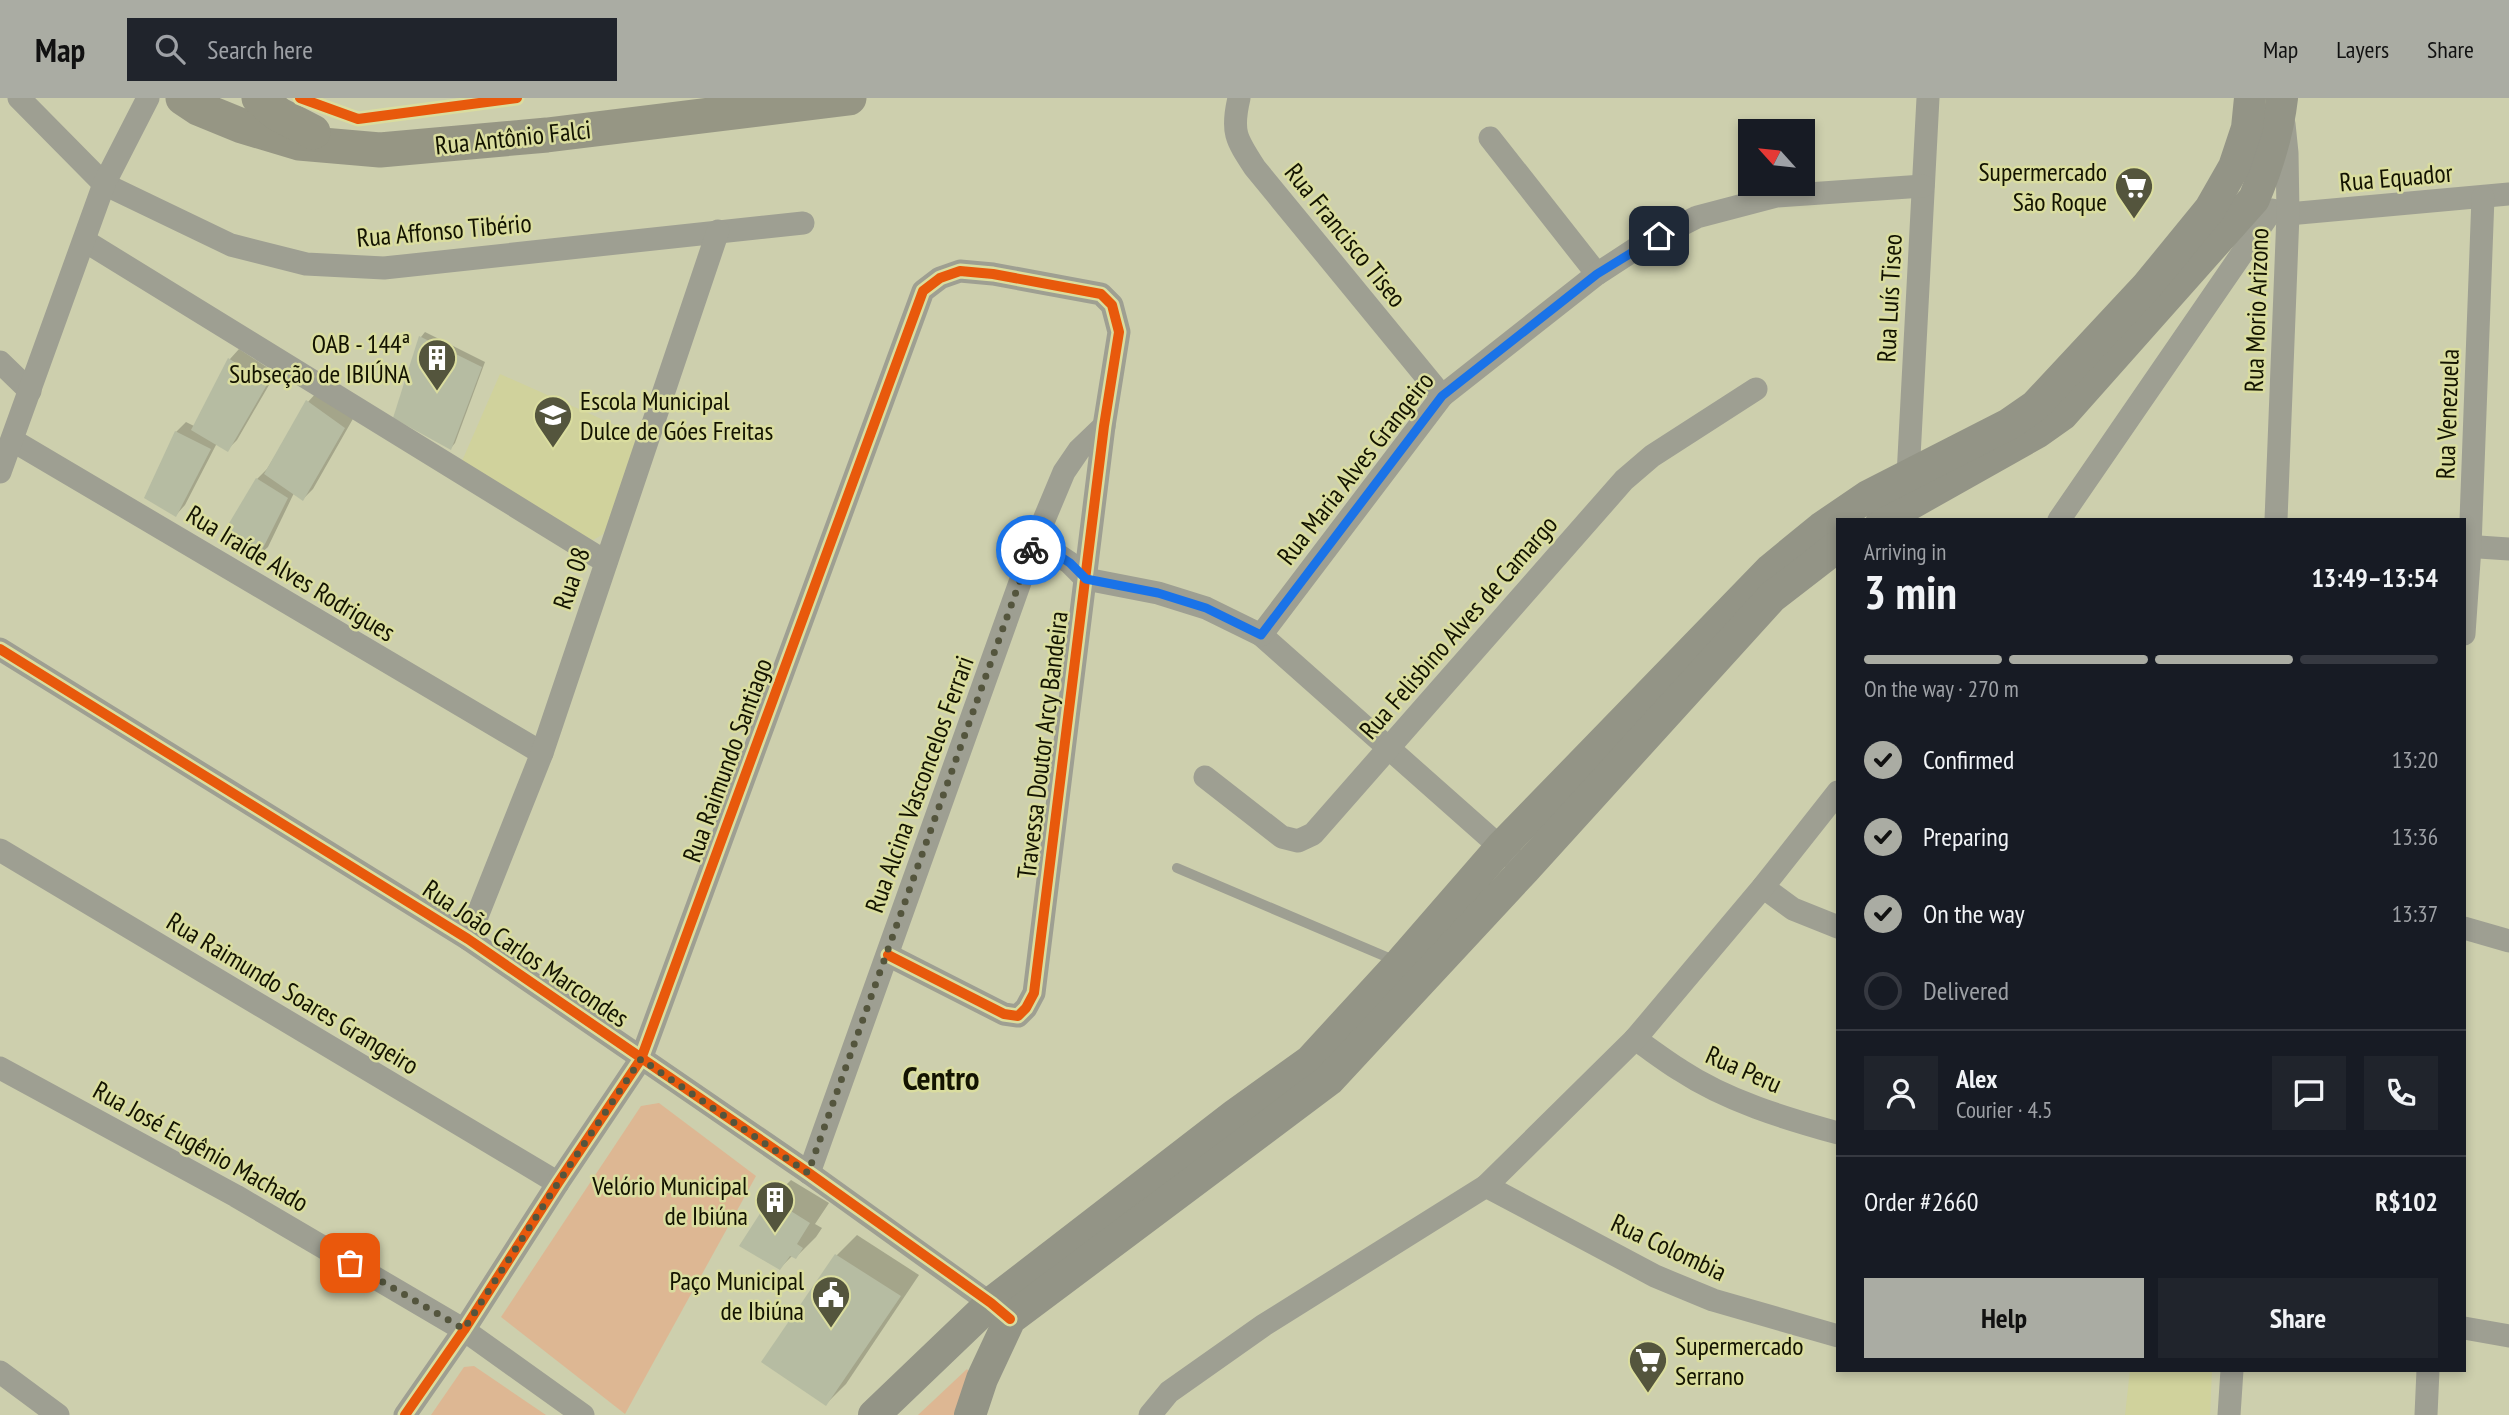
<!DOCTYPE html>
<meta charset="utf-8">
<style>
:root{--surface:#171b24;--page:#20242c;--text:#f1f3f6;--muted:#9ea1a6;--line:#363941;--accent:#aaaca3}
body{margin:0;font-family:"PT Sans Narrow",sans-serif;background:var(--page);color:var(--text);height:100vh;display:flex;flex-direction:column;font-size:26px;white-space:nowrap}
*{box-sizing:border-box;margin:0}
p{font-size:23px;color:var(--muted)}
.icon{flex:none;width:38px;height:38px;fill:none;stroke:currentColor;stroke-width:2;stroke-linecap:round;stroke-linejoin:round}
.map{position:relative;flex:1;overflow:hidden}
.side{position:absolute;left:1836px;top:420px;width:630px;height:854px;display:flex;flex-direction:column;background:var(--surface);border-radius:0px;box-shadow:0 4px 10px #0003}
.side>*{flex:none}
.needle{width:46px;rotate:297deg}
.controls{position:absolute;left:1738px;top:21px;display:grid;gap:14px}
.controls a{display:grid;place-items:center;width:77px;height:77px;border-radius:0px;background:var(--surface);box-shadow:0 4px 10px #0003;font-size:35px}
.pin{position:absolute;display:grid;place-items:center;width:60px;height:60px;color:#fff;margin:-30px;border-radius:14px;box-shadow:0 4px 10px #0006}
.courier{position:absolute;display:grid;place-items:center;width:70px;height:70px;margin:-35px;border:5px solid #1a73e8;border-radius:50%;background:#fff;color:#222;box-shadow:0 2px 9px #0007}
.summary em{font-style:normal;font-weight:800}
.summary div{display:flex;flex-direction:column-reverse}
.summary{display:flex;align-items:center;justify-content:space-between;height:119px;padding:0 28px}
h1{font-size:46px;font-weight:800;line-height:52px}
.bar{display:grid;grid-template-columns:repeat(4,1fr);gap:10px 7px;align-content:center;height:84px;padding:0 28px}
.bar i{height:9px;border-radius:5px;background:var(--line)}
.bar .on{background:var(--accent)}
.bar p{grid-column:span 4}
.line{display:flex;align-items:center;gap:18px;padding:0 28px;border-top:2px solid var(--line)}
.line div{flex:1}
.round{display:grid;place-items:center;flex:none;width:74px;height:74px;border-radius:0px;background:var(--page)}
ol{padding:0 28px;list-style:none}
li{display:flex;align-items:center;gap:21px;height:77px}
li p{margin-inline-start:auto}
li .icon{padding:7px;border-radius:50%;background:var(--accent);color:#111;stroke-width:4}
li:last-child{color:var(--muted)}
li i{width:38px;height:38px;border:4px solid var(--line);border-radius:50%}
.action{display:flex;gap:14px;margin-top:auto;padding:14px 28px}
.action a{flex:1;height:80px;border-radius:0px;background:var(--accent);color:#111;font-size:28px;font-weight:800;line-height:80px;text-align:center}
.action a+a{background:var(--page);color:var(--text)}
header{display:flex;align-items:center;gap:42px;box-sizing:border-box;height:98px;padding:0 35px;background:var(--accent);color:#111}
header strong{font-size:33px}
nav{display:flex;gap:38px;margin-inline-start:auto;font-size:24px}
.search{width:490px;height:63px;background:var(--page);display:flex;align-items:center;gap:18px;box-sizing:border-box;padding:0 24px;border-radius:0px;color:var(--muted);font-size:26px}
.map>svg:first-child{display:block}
</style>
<header>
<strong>Map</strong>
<div class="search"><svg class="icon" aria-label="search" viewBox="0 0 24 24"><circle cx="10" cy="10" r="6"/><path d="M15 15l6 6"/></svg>Search here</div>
<nav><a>Map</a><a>Layers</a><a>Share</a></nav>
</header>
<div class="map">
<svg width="2509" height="1317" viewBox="0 0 2509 1317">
<rect width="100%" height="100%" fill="#cdcfad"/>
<g fill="#d0d29c">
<path d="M 500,276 L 642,339 L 610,427 L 602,437 L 593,442 L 565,428 L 462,363 Z"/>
<path d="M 2130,1272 L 2212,1272 L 2210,1317 L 2125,1317 Z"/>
</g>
<g fill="#ddb793">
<path d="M 659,1005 L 756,1078 L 625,1316 L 501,1219 L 641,1008 Z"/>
<path d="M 474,1268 L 546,1317 L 431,1317 L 464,1269 Z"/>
<path d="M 967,1271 L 974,1280 L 961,1317 L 918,1317 Z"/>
</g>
<g fill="#0003">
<path d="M 425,234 L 485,264 L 455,345 L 451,350 L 395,319 L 421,239 Z"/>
<path d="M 239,251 L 276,275 L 237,342 L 227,352 L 217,345 L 185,407 L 176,417 L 176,334 L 186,324 L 194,328 L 230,261 Z"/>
<path d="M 317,294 L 354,319 L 313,391 L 303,401 L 294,395 L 268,449 L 258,458 L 257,381 L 267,371 L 308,304 Z"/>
<path d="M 791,1082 L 829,1105 L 815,1126 L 822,1130 L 816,1139 L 796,1159 L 793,1157 L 780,1170 L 771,1102 Z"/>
<path d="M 857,1137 L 919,1177 L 846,1286 L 826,1306 L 763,1264 L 837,1157 Z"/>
</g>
<g fill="#b6bca2">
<path d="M 419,238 L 482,269 L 451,352 L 393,320 Z"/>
<path d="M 228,260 L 268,285 L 228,354 L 191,332 Z"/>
<path d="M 306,302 L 345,330 L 303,403 L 264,376 Z"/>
<path d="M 175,333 L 211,351 L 176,419 L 144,400 Z"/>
<path d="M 256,380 L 288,400 L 258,460 L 222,437 Z"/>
<path d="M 770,1100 L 810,1125 L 797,1146 L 803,1150 L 796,1161 L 790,1158 L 780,1172 L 739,1148 Z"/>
<path d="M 835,1156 L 901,1198 L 826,1308 L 761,1264 Z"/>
</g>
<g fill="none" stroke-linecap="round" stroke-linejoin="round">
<path stroke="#9e9f92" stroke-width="10" d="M 1177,770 L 1396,863"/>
<g stroke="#9e9f92" stroke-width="23">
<path d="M 19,0 L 104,86 L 231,147 L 306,166 L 384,170 L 803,125"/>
<path d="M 1239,0 C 1231,34 1236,41 1255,70 L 1442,298"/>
<path d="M 1490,40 L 1597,176"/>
<path d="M 2276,113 L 2288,116 L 2509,96"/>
<path d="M 85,143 L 606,464"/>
<path d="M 0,264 L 30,293"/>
<path d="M 12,342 L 542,655"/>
<path d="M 0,374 L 104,86 L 148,0"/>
<path d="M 1912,388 L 1908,378 L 1928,0"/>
<path d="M 2059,422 L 2272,112"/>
<path d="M 2276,422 L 2288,116 L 2287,55 L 2284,26"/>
<path d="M 1033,448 L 1058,457 L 1070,465 L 1086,481 L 1158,495 L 1206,510 L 1261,537 L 1525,771"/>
<path d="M 2464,448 L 2509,451"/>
<path d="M 2464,536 L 2470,449 L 2483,99"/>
<path d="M 1261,537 L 1442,298 L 1597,176 L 1640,148 L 1697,119 L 1777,98 L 1923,88"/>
<path d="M 0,551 L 468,841 L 809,1075 L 1001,1213"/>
<path d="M 1205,679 L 1282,739 L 1298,743 L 1313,736 L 1624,382 L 1652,358 L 1756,291"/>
<path d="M 0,752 L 558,1085"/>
<path d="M 1763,789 L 1793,811 L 1838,829"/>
<path d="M 2464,830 L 2509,843"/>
<path d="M 468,841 L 542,655 L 718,133"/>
<path d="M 1635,941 C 1650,951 1664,962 1680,972 C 1727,1003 1784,1020 1838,1035"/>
<path d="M 0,970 L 236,1098 L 464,1232 L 583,1317"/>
<path d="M 809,1075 L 1033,448 L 1064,374 L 1079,352 L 1104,328"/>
<path d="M 1486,1088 L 1655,1178 L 1713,1202 L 1838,1238"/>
<path d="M 2464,1230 L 2509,1238"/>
<path d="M 0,1274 L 58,1317"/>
<path d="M 405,1317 L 464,1232 L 558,1085 L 641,961 L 923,193 L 940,180 L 960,173 L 993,176 L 1101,196 L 1112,207 L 1119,234 L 1104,328 L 1034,895 L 1026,910 L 1018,918 L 1004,916 L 888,857"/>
<path d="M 1150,1317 L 1169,1294 L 1264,1227 L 1486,1088 L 1635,941 L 1763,789 L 1838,694"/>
<path d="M 2229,1317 L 2232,1272"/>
<path d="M 2426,1317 L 2428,1272"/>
</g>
<g stroke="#939486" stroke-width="32">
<path d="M 1882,422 L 2038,334 L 2062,317 L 2254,101 C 2268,67 2278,36 2282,0"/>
<path d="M 874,1317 L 991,1205 L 1236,1016 L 1310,963 L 1401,864 L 1501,749 L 1771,471 L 1821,430 L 1868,398 L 2009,326 L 2035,308 L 2147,188 L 2210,111 L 2234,69 L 2247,30 L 2250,0"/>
<path d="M 970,1317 L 982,1281 L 1010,1221 L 1329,982 L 1525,771 L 1772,499 L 1838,448"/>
</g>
<g stroke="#969684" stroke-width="35">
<path d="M 183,0 L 198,10 L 242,28 L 299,45 L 380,52 L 547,37 L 849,0"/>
<path d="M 259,0 L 278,16 L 313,34"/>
</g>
<g stroke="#dadd9f" stroke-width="15">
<g id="cycleway">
<path d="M 300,0 L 358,21 L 517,0"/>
<path d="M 0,551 L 468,841 L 809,1075 L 991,1205 L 1010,1221"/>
<path d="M 405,1317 L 464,1232 L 558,1085 L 641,961 L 923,193 L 940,180 L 960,173 L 993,176 L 1101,196 L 1112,207 L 1119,234 L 1104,328 L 1034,895 L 1026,910 L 1018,918 L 1004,916 L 888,857"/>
</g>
</g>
<use href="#cycleway" stroke="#e8590c" stroke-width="10"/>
</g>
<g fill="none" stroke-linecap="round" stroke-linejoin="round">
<path stroke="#54553d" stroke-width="7" stroke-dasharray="0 12.6" d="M 350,1165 L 464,1231 L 558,1085 L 641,961 L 808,1075 L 1031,452"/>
<path stroke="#1a73e8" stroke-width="9" d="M 1031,452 L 1033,449 L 1058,457 L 1070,465 L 1086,481 L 1158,495 L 1206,510 L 1261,537 L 1442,298 L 1597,176 L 1659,138"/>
</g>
<defs>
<g id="supermarket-pin" transform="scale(2.0125)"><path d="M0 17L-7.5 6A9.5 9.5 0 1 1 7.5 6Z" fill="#54553d" stroke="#dadd9f"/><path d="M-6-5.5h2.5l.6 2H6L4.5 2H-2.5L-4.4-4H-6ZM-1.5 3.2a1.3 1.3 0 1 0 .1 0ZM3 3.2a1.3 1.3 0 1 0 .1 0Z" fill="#fff"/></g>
<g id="building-pin" transform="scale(2.0125)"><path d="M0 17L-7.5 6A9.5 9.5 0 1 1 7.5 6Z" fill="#54553d" stroke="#dadd9f"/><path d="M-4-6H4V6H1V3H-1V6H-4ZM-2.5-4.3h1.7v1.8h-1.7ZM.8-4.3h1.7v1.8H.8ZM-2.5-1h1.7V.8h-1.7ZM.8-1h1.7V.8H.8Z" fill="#fff"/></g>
<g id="school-pin" transform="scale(2.0125)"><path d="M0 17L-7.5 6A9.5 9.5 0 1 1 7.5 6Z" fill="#54553d" stroke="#dadd9f"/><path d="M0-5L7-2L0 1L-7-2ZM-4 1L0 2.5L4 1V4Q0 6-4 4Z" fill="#fff"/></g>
<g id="civic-pin" transform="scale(2.0125)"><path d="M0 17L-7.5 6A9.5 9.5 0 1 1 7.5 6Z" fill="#54553d" stroke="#dadd9f"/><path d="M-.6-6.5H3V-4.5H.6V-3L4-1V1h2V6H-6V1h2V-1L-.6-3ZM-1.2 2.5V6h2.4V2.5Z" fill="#fff"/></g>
</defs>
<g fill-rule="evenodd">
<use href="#supermarket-pin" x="2134" y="88"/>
<use href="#building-pin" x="437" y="260"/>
<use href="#school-pin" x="553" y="317"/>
<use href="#building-pin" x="775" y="1102"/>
<use href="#civic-pin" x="831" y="1197"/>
<use href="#supermarket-pin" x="1648" y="1262"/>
</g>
<g text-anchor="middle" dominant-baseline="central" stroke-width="5" stroke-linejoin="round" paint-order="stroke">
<g font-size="26" fill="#131300" stroke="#dadd9f">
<text transform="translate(513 39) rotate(-6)">Rua Antônio Falci</text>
<text transform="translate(2396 79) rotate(-5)">Rua Equador</text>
<text transform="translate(444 132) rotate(-5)">Rua Affonso Tibério</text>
<text transform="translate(1346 137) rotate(51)">Rua Francisco Tiseo</text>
<text transform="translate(1889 200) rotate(-87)">Rua Luís Tiseo</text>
<text transform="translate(2256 212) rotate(-88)">Rua Morio Arizono</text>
<text transform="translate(2447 316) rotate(-88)">Rua Venezuela</text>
<text transform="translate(1355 370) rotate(-52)">Rua Maria Alves Grangeiro</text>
<text transform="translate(291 475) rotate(31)">Rua Iraíde Alves Rodrigues</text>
<text transform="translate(571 480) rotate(-71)">Rua 08</text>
<text transform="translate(1458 529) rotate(-49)">Rua Felisbino Alves de Camargo</text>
<text transform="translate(1042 647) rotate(-83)">Travessa Doutor Arcy Bandeira</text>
<text transform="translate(727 662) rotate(-70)">Rua Raimundo Santiago</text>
<text transform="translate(919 686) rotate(-70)">Rua Alcina Vasconcelos Ferrari</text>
<text transform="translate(526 855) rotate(34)">Rua João Carlos Marcondes</text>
<text transform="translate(293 895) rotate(31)">Rua Raimundo Soares Grangeiro</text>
<text transform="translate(1744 971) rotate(24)">Rua Peru</text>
<text transform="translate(201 1048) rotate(29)">Rua José Eugênio Machado</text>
<text transform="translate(1669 1149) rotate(25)">Rua Colombia</text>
</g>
<g font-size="26" fill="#131300" stroke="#dadd9f" text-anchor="end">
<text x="2107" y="73">Supermercado<tspan x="2107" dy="30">São Roque</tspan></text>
<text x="410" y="245">OAB - 144ª<tspan x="410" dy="30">Subseção de IBIÚNA</tspan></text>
<text x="580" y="302" text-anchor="start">Escola Municipal<tspan x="580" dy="30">Dulce de Góes Freitas</tspan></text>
<text x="748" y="1087">Velório Municipal<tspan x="748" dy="30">de Ibiúna</tspan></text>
<text x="804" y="1182">Paço Municipal<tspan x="804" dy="30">de Ibiúna</tspan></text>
<text x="1675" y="1247" text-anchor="start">Supermercado<tspan x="1675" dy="30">Serrano</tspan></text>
</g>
<g font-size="33" font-weight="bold" fill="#131300" stroke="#dadd9f">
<text x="941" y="979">Centro</text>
</g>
</g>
</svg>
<div class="controls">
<a><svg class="needle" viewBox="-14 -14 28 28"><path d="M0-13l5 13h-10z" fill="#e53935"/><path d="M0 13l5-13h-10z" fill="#9ea1a6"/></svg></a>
</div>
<div class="pin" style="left:350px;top:1165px;background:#ea580c"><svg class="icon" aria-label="bag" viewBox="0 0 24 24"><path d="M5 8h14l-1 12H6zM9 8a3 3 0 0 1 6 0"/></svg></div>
<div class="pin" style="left:1659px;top:138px;background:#1f2937"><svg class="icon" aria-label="home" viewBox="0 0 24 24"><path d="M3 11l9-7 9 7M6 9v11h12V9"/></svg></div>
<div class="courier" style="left:1031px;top:452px"><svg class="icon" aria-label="bike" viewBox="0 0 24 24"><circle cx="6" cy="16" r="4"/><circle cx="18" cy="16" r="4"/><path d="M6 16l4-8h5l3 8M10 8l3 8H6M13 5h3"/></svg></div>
<section class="side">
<div class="summary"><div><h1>3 min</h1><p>Arriving in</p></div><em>13:49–13:54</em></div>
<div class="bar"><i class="on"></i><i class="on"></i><i class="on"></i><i></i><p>On the way · 270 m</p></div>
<ol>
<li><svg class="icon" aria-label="check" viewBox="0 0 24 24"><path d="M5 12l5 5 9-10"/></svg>Confirmed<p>13:20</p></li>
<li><svg class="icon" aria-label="check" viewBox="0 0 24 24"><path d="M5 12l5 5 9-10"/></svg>Preparing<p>13:36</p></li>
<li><svg class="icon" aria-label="check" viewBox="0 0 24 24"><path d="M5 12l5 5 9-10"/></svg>On the way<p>13:37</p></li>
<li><i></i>Delivered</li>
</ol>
<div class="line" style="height:126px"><a class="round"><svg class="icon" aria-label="person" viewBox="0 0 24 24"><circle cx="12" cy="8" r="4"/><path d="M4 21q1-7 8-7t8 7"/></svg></a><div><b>Alex</b><p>Courier · 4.5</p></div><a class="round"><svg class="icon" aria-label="chat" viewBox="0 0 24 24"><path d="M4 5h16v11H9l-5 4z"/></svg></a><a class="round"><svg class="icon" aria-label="phone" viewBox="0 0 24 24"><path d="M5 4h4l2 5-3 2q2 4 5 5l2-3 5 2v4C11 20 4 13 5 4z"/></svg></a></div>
<div class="line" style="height:91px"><div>Order #2660</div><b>R$102</b></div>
<div class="action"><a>Help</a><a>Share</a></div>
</section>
</div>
